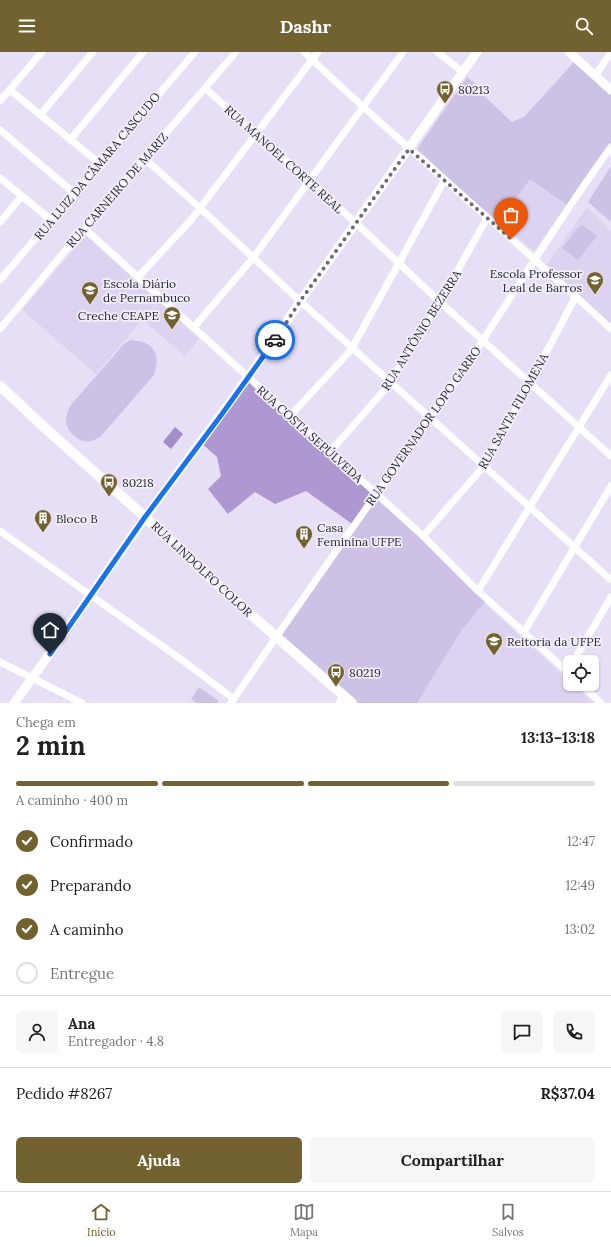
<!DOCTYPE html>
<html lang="pt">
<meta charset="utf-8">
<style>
:root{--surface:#fff;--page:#f6f6f6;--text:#222;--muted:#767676;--line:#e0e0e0;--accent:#72622f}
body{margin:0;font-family:Lora,serif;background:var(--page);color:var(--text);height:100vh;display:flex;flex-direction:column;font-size:15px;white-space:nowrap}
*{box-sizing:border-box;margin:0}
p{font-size:13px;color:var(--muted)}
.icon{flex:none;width:22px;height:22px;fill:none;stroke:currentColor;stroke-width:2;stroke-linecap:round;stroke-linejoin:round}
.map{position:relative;height:651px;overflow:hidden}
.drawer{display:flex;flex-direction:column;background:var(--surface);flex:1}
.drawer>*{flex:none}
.fabs{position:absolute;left:563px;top:603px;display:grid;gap:8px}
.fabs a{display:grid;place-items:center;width:36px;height:36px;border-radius:6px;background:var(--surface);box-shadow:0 1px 3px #0004;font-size:20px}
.pin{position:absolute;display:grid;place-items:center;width:34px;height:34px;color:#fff;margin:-41px -17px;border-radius:50% 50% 50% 0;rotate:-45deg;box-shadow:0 0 4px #0007}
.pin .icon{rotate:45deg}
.courier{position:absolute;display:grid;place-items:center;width:40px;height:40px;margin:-20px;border:3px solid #1a73e8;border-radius:50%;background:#fff;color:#222;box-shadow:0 1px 5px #0007}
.overview em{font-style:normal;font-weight:700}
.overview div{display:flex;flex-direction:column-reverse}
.overview{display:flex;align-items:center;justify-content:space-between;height:68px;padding:0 16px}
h1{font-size:26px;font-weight:700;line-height:30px}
.bar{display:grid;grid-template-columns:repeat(4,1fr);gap:6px 4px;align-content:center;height:48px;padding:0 16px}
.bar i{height:5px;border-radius:3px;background:var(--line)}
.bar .current{background:var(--accent)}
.bar p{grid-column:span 4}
.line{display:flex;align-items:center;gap:10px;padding:0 16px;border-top:1px solid var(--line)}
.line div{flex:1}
.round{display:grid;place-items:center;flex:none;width:42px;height:42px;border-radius:6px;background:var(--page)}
ol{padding:0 16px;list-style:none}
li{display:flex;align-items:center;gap:12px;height:44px}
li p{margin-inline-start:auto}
li .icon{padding:4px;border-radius:50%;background:var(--accent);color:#fff;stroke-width:4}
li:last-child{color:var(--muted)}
li i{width:22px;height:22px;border:2px solid var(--line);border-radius:50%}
.cta{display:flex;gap:8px;margin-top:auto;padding:8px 16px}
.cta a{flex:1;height:46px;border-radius:6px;background:var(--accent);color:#fff;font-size:16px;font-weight:700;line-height:46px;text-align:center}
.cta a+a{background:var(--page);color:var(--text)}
header{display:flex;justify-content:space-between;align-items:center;height:52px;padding:0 16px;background:var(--accent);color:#fff;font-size:18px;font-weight:700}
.menu{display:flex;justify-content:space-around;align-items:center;height:56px;border-top:1px solid var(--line);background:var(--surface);font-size:11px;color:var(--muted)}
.menu a{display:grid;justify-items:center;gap:2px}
.menu .current{color:var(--accent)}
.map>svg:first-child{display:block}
</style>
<header><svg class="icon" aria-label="menu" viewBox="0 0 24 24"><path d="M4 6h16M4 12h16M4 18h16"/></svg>Dashr<svg class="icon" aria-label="search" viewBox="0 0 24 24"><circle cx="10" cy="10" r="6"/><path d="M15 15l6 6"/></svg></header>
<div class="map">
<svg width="611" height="651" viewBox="0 0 611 651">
<rect width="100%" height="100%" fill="#e7dff5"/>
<g fill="#ddd3f1">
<path d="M 529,124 L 568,151 L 534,199 L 501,172 Z"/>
<path d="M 587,156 L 611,179 L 611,273 L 546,213 Z"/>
<path d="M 86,184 L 158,249 L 96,322 L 22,258 Z"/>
<path d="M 159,250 L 199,287 L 185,304 L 143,268 Z"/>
<path d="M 483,550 L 570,630 L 570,632 L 572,632 L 593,651 L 417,651 L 461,579 Z"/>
</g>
<g fill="#cec1e6">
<path d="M 574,10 L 611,44 L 611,93 L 569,154 L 530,127 L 498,171 L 417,97 L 467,25 L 482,37 L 482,42 L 512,70 L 524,65 Z"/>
<path d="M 611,114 L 611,170 L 588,150 Z"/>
<path d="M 581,172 L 597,184 L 578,208 L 562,196 Z"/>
<path d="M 130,288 C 153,289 162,301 154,323 L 102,383 C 100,385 97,387 94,388 C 82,394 67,381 66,369 C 66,364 68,358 70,354 L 124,292 Z"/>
<path d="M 376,442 L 487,547 L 461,579 L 417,651 L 347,651 L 278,587 Z"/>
<path d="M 199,635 L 219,649 L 217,651 L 197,651 L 191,647 Z"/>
</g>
<path fill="#ad98d1" d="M 249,326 L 376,442 L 355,474 L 306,439 L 275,452 L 255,440 L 228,462 L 208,437 L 221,424 L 217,405 L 201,391 Z"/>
<path fill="#a38ec7" d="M 175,375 L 183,382 L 171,397 L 163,390 Z"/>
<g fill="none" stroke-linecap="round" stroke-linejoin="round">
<g stroke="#fff" stroke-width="7">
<path d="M 304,0 C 404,95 510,183 611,277"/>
<path d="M 437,0 L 463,20"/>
<path d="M 595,24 L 611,0"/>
<path d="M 205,36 L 356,171 L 440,250 L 611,404"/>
<path d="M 10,38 L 99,111"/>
<path d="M 0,49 L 42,0"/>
<path d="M 40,63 L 93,0"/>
<path d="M 0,78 L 74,141"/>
<path d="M 70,88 L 143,0"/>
<path d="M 144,106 L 200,156 L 300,249 L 611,528"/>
<path d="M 0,126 L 51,168"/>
<path d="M 0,170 L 22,144"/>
<path d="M 84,176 L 423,484 L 478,539 L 570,622"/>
<path d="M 138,225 L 191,168 L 318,0"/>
<path d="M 0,228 L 195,0"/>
<path d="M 194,275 L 253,206 L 403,0"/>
<path d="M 0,277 L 84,176 L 236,0"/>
<path d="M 291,363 L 351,298 L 444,129"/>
<path d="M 330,400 L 388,334 L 440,250 L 487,166"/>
<path d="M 0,479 L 182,608 L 234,647"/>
<path d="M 423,484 L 484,414 L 510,369 L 576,244"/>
<path d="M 478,539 L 611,323"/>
<path d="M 524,580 L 611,434"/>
<path d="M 0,610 L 82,651"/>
<path d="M 573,610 L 611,545"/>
<path d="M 581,632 L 601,651"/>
<path d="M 231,651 C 307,539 386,429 463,318 C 513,244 558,167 611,95"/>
<path d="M 339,651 L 343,642"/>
</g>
<g stroke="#fff" stroke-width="9">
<path d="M 569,0 L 611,38"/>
<path d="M 14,651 C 59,591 100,527 145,466 C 197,393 252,323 301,248 L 477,0"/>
</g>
<path stroke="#fff" stroke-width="10" d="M 0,334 L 46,377 L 145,465 L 230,544 L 352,651"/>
</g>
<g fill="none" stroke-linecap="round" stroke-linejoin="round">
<path stroke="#6e6976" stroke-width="4" stroke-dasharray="0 7.2" d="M 275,288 L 301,248 L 409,97 L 511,187"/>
<path stroke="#1a73e8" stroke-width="5" d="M 50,602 L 145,465 L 222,362 L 275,288"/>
</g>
<defs>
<g id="bus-pin" transform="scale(0.9)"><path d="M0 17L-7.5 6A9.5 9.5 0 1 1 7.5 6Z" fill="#72622f" stroke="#f2eefb"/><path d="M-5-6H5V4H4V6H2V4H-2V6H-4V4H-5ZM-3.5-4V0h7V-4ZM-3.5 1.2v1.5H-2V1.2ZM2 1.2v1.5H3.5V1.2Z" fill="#fff"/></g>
<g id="school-pin" transform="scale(0.9)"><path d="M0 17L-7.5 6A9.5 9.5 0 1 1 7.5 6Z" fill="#72622f" stroke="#f2eefb"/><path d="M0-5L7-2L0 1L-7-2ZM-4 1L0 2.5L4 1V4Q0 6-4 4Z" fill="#fff"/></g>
<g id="building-pin" transform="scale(0.9)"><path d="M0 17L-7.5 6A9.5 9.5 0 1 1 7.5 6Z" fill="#72622f" stroke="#f2eefb"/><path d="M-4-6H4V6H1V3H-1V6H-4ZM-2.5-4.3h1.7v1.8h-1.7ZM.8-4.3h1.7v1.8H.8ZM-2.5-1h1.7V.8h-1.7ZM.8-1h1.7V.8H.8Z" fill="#fff"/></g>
<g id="university-pin" transform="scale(0.9)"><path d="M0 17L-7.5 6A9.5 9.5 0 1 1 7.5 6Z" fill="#72622f" stroke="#f2eefb"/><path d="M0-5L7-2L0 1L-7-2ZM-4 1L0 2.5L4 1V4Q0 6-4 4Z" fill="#fff"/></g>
</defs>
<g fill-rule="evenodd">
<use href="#bus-pin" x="445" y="37"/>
<use href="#school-pin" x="595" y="228"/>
<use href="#school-pin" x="90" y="238"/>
<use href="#school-pin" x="172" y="263"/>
<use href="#bus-pin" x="109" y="430"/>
<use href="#building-pin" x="43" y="466"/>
<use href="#building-pin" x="304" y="482"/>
<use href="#university-pin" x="494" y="589"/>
<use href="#bus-pin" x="336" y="620"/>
</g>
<g text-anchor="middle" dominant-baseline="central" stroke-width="3.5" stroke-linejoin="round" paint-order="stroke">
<g font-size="12" fill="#2d2a32" stroke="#f2eefb" text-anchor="start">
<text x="458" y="37">80213</text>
<text x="582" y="221" text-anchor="end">Escola Professor<tspan x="582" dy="14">Leal de Barros</tspan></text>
<text x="103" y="231">Escola Diário<tspan x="103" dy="14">de Pernambuco</tspan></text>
<text x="159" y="263" text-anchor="end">Creche CEAPE</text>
<text x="122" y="430">80218</text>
<text x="56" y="466">Bloco B</text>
<text x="317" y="475">Casa<tspan x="317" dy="14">Feminina UFPE</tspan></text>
<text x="507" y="589">Reitoria da UFPE</text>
<text x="349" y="620">80219</text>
</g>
<g font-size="12" fill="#2d2a32" stroke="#f2eefb">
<text transform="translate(284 107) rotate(42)">RUA MANOEL CORTE REAL</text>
<text transform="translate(97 114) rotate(-50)">RUA LUIZ DA CÂMARA CASCUDO</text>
<text transform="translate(117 138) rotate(-49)">RUA CARNEIRO DE MARIZ</text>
<text transform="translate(421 278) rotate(-58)">RUA ANTÔNIO BEZERRA</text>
<text transform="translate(513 359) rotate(-61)">RUA SANTA FILOMENA</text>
<text transform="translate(423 374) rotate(-55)">RUA GOVERNADOR LOPO GARRO</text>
<text transform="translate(310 382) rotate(42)">RUA COSTA SEPÚLVEDA</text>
<text transform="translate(202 517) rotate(43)">RUA LINDOLFO COLOR</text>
</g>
</g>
</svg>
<div class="fabs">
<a><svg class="icon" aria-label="locate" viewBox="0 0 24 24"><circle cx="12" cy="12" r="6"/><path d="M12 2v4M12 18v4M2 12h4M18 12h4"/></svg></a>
</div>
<div class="pin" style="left:511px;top:187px;background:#ea580c"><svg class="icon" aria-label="bag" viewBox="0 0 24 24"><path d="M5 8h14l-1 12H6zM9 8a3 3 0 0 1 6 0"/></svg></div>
<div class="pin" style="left:50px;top:602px;background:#1f2937"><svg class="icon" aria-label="home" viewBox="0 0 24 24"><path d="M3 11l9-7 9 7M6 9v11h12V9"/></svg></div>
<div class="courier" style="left:275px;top:288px"><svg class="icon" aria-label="car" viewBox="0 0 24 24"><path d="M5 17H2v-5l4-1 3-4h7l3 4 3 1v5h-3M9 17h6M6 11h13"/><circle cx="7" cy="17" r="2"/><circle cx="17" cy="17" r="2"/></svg></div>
</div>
<section class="drawer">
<div class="overview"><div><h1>2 min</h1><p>Chega em</p></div><em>13:13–13:18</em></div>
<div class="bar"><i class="current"></i><i class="current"></i><i class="current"></i><i></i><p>A caminho · 400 m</p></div>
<ol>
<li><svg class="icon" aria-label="check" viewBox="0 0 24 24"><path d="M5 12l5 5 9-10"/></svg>Confirmado<p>12:47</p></li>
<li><svg class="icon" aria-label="check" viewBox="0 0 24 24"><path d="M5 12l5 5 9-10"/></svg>Preparando<p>12:49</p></li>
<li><svg class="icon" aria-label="check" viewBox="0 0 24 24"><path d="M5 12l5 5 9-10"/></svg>A caminho<p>13:02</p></li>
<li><i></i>Entregue</li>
</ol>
<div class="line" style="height:72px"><a class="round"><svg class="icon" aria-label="person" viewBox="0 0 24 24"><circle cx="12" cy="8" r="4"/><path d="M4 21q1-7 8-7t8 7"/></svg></a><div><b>Ana</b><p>Entregador · 4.8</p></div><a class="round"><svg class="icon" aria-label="chat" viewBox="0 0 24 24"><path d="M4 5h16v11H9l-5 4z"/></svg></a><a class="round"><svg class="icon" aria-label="phone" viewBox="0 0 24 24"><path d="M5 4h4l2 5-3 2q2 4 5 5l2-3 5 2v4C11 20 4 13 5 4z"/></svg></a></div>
<div class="line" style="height:52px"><div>Pedido #8267</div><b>R$37.04</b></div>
<div class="cta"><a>Ajuda</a><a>Compartilhar</a></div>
</section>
<nav class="menu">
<a class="current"><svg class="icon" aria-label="home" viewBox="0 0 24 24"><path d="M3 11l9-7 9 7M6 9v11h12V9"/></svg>Início</a>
<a><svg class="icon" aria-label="map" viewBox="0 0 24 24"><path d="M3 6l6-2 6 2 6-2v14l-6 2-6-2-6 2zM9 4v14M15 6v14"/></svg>Mapa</a>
<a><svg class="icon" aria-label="saved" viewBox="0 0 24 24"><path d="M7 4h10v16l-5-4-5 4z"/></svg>Salvos</a>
</nav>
